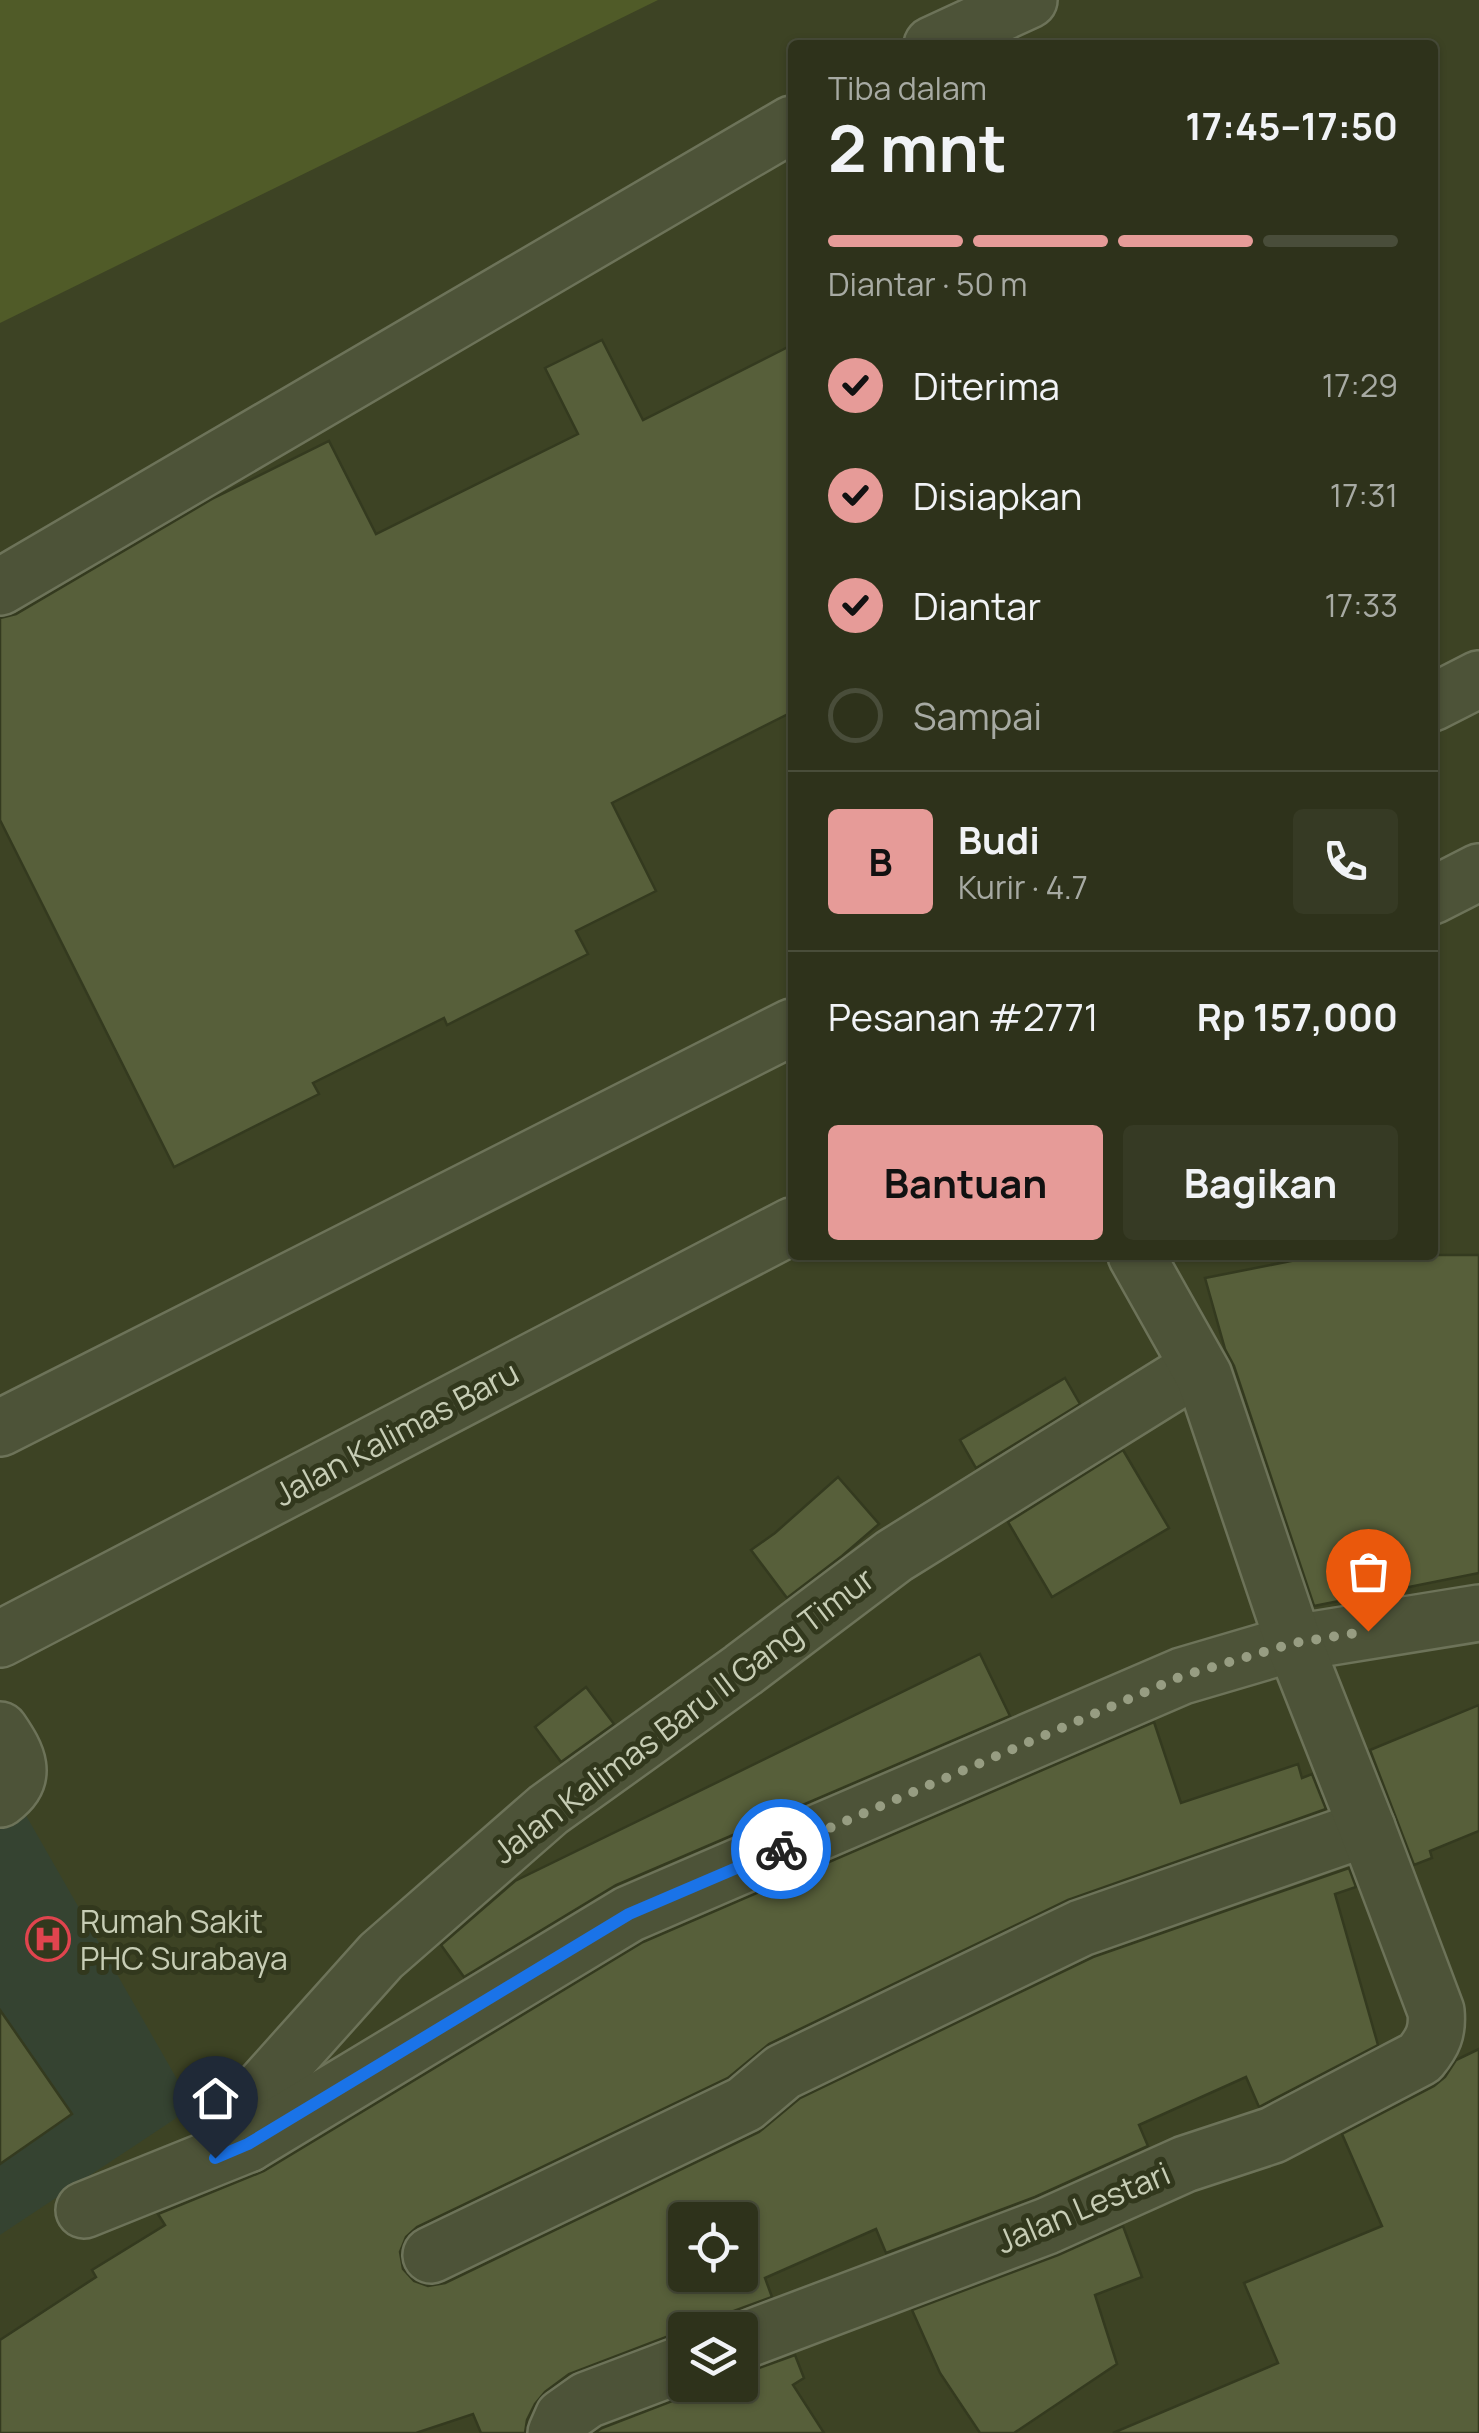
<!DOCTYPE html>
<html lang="id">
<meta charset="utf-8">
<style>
:root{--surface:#2e321b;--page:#363a24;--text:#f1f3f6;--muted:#a7aaa3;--line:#494d3a;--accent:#e69b98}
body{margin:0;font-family:Manrope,sans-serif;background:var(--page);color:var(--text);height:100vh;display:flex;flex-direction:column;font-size:38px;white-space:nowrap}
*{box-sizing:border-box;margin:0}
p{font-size:32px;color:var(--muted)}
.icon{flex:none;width:55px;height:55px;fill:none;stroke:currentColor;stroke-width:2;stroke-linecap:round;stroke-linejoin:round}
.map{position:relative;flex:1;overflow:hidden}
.drawer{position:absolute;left:788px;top:40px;width:650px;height:1220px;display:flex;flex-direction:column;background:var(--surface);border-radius:10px;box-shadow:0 2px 8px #0004,0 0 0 2px var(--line)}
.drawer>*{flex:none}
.controls{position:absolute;left:668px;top:2202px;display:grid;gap:20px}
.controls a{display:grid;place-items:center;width:90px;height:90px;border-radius:10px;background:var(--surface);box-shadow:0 2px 8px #0004,0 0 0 2px var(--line);font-size:50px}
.pin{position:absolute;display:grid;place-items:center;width:85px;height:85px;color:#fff;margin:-102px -42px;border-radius:50% 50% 50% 0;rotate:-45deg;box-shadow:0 0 10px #0007}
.pin .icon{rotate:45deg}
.courier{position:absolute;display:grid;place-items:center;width:100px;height:100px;margin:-50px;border:8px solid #1a73e8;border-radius:50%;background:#fff;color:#222;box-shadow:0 2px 12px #0007}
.head em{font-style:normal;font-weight:700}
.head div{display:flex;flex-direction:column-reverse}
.head{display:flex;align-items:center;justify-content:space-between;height:170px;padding:0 40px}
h1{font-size:65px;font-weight:700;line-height:75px}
.bar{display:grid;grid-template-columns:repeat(4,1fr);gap:15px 10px;align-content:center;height:120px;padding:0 40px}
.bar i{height:12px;border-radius:8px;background:var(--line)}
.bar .current{background:var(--accent)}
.bar p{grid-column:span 4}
.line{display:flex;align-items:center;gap:25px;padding:0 40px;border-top:2px solid var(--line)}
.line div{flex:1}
.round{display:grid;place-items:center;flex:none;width:105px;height:105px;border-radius:10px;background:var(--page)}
ol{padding:0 40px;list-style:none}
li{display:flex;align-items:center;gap:30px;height:110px}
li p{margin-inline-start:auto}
li .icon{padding:10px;border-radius:50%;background:var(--accent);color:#111;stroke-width:4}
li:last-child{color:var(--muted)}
li i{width:55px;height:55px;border:5px solid var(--line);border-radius:50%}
.cta{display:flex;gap:20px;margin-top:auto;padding:20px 40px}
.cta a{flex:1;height:115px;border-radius:10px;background:var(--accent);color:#111;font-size:40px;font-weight:700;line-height:115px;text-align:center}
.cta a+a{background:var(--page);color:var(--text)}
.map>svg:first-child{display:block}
</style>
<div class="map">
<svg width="1479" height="2433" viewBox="0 0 1479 2433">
<rect width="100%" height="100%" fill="#3d4324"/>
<path fill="#354331" d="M 0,1770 L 193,2107 L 0,2235 Z"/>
<path fill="#505b28" d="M 0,0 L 658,0 L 0,323 Z"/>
<g fill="#575f3a" stroke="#343a1f" stroke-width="2.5" fill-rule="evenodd">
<path d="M 602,340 L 643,420 L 792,345 L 792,712 L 612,803 L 656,891 L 576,931 L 588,954 L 447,1025 L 444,1018 L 313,1083 L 319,1094 L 174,1167 L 0,820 L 0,618 L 16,614 L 212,499 L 329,441 L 376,534 L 578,434 L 545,368 Z"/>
<path d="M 1321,1255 L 1479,1255 L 1479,1573 L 1314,1606 L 1234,1366 L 1225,1349 L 1205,1278 Z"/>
<path d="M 1065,1378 L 1080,1404 L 976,1468 L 960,1440 Z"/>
<path d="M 1123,1450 L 1169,1528 L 1052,1597 L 1008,1522 Z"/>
<path d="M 838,1477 L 879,1524 L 842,1556 L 787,1598 L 751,1550 L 775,1533 Z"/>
<path d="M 980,1654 L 1010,1716 L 616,1885 L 464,1977 L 441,1945 L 515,1881 Z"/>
<path d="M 586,1687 L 614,1724 L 561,1762 L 535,1727 Z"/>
<path d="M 1479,1705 L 1479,1831 L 1430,1851 L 1432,1858 L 1414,1865 L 1370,1750 Z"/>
<path d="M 1154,1722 L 1181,1803 L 1298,1764 L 1302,1778 L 1312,1774 L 1326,1809 L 1068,1900 L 769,2044 L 728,2078 L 417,2227 L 406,2237 L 400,2252 L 403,2269 L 414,2281 L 428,2286 L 445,2283 L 759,2132 L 800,2098 L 1093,1957 L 1349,1868 L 1356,1887 L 1335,1894 L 1378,2045 L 1259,2107 L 1246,2077 L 1139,2125 L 1148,2146 L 1035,2197 L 886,2253 L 876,2229 L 765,2278 L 772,2297 L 728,2313 L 717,2322 L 712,2330 L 685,2330 L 685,2333 L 674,2334 L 569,2374 L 545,2392 L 535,2404 L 527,2420 L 525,2433 L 481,2433 L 473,2414 L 416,2433 L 0,2433 L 0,2340 L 96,2277 L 92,2270 L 165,2225 L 158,2214 L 264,2171 L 643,1942 ZM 685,2220 L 740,2220 L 740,2275 L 685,2275 Z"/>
<path d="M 0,2010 L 72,2114 L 0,2164 Z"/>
<path d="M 1479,2049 L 1479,2433 L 1113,2433 L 1278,2363 L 1244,2283 L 1382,2226 L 1342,2134 L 1434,2086 L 1445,2077 L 1456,2060 Z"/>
<path d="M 1123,2226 L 1142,2277 L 1095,2295 L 1117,2364 L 1014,2433 L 980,2433 L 940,2373 L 912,2310 L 1058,2255 Z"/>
<path d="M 795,2355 L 804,2378 L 793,2385 L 824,2433 L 594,2433 L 602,2428 L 696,2392 L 706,2385 L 740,2385 L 740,2372 L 751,2371 Z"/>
</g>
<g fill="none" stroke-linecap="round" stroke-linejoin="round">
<g stroke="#6d7359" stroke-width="60">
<g id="minor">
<path d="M 932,45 L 1029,0"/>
<path d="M 0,587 L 792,124"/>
<path d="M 1432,703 L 1479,679"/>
<path d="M 1432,896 L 1479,872"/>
<path d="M 0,1428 L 792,1027"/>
<path d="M 0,1639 L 792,1226"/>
<path d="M 0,1730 C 17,1755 30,1777 0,1799"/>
<path d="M 248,2144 L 259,2092 L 381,1956 L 548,1810 L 743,1670 L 894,1556 L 1198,1367"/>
<path d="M 84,2210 L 248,2144 L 629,1914 L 1182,1676 L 1294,1643 L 1479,1613"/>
<path d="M 431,2255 L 745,2104 L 783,2072 L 1081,1928 L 1367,1828"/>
<path d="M 740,2342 L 1047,2226 L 1185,2164 L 1273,2135 L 1420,2058 C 1433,2042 1438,2032 1436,2011 L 1367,1828 L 1294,1643 L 1204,1376 L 1136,1255"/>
<path d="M 556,2433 L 563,2417 L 587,2400 L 685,2363"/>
</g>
</g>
<use href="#minor" stroke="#4d5338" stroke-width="55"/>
</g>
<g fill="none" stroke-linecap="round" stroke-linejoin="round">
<path stroke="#979d82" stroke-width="10" stroke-dasharray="0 18" d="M 781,1849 L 1182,1676 L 1294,1643 L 1368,1631"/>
<path stroke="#1a73e8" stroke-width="12" d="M 215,2158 L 248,2144 L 629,1914 L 781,1849"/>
</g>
<defs>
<g id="hospital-ring" transform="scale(2.25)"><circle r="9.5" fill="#32381d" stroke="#e0444e" stroke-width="1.5"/><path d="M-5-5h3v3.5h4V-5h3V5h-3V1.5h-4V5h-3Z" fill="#e0444e"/></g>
</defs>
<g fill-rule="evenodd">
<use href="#hospital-ring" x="48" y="1939"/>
</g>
<g text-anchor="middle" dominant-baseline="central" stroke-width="10" stroke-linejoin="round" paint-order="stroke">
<g font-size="32" fill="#c7cdb5" stroke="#32381d">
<text transform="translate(396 1433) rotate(-28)">Jalan Kalimas Baru</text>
<text transform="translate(683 1715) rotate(-37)">Jalan Kalimas Baru II Gang Timur</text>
<text transform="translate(1083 2207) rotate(-23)">Jalan Lestari</text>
</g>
<g font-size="32" fill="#c7cdb5" stroke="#32381d" text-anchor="start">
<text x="80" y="1921">Rumah Sakit<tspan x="80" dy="37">PHC Surabaya</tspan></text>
</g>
</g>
</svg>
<div class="controls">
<a><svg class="icon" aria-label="locate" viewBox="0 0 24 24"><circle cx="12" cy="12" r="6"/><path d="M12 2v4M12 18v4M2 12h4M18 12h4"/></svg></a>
<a><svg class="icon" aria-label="layers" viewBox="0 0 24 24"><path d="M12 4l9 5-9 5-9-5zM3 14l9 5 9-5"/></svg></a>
</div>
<div class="pin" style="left:1368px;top:1631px;background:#ea580c"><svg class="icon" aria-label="bag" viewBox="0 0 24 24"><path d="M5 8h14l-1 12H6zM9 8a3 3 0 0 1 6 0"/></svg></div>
<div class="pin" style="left:215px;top:2158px;background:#1f2937"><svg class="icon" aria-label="home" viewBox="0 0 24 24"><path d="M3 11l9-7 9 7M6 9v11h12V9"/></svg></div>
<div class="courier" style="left:781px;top:1849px"><svg class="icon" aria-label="bike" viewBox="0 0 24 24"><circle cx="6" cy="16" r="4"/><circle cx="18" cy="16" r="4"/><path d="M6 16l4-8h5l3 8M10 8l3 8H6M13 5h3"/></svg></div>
<section class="drawer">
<div class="head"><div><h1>2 mnt</h1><p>Tiba dalam</p></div><em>17:45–17:50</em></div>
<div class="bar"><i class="current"></i><i class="current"></i><i class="current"></i><i></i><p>Diantar · 50 m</p></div>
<ol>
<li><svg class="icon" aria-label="check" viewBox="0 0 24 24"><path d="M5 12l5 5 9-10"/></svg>Diterima<p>17:29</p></li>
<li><svg class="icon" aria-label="check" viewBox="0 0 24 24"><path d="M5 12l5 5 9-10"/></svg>Disiapkan<p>17:31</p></li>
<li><svg class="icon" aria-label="check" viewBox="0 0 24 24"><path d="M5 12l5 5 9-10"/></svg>Diantar<p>17:33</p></li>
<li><i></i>Sampai</li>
</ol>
<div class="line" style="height:180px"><b class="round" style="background:var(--accent);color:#111">B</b><div><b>Budi</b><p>Kurir · 4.7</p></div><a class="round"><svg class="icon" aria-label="phone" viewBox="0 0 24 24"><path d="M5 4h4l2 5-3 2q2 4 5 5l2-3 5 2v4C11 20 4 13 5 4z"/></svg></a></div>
<div class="line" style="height:130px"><div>Pesanan #2771</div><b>Rp 157,000</b></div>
<div class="cta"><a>Bantuan</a><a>Bagikan</a></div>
</section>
</div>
